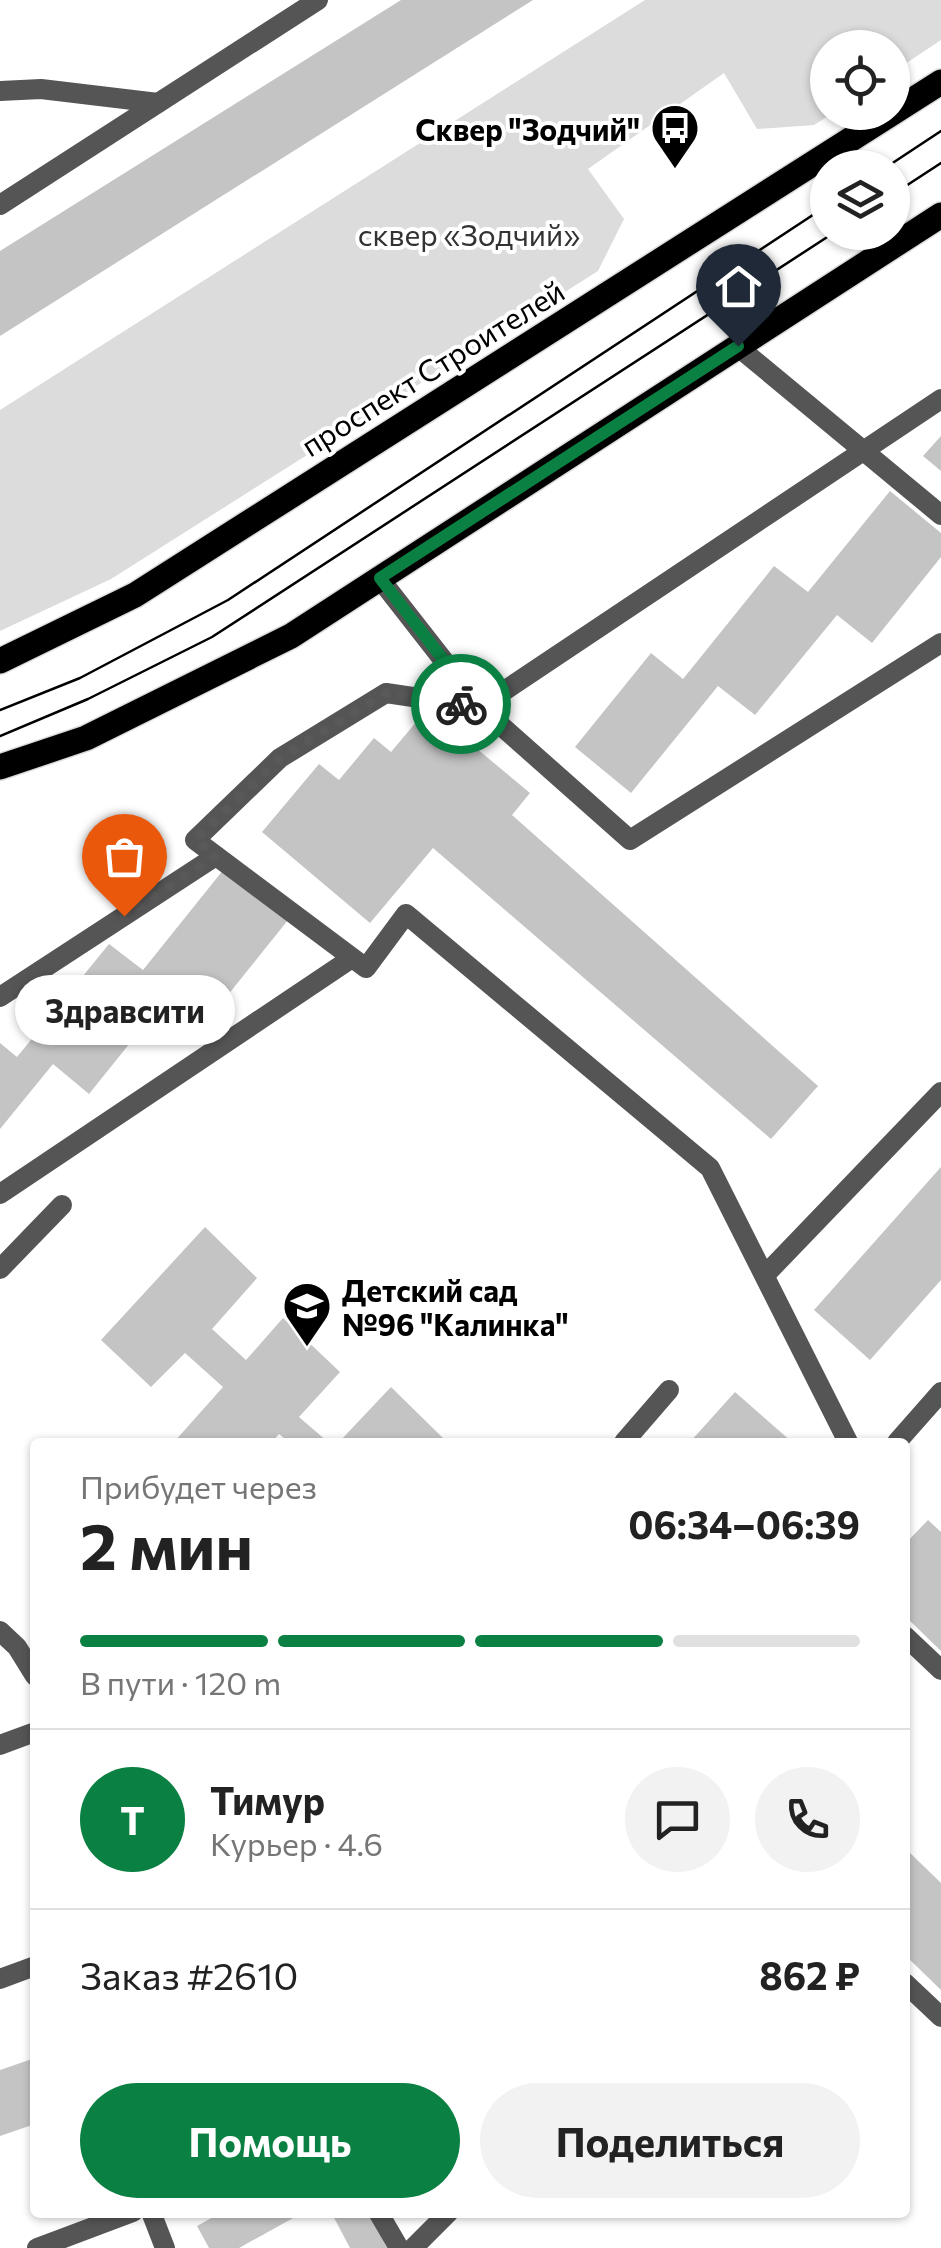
<!DOCTYPE html>
<html lang="ru">
<meta charset="utf-8">
<style>
:root{--surface:#fff;--page:#f2f2f2;--text:#222;--muted:#767676;--line:#e0e0e0;--accent:#0b8043}
body{margin:0;font-family:Commissioner,sans-serif;background:var(--page);color:var(--text);height:100vh;display:flex;flex-direction:column;font-size:38px;white-space:nowrap}
*{box-sizing:border-box;margin:0}
p{font-size:32px;color:var(--muted)}
.icon{flex:none;width:55px;height:55px;fill:none;stroke:currentColor;stroke-width:2;stroke-linecap:round;stroke-linejoin:round}
.map{position:relative;flex:1;overflow:hidden}
.drawer{position:absolute;left:30px;top:1438px;width:880px;height:780px;display:flex;flex-direction:column;background:var(--surface);border-radius:10px;box-shadow:0 2px 8px #0004}
.drawer>*{flex:none}
.controls{position:absolute;left:810px;top:30px;display:grid;gap:20px}
.controls a{display:grid;place-items:center;width:100px;height:100px;border-radius:50%;background:var(--surface);box-shadow:0 2px 8px #0004;font-size:50px}
.pin{position:absolute;display:grid;place-items:center;width:85px;height:85px;color:#fff;margin:-102px -42px;border-radius:50% 50% 50% 0;rotate:-45deg;box-shadow:0 0 10px #0007}
.pin .icon{rotate:45deg}
.courier{position:absolute;display:grid;place-items:center;width:100px;height:100px;margin:-50px;border:8px solid #0b8043;border-radius:50%;background:#fff;color:#222;box-shadow:0 2px 12px #0007}
.bubble{position:absolute;height:70px;border-radius:35px;background:var(--surface);box-shadow:0 2px 8px #0004;font-size:32px;font-weight:700;line-height:70px;text-align:center}
.headline em{font-style:normal;font-weight:700}
.headline div{display:flex;flex-direction:column-reverse}
.headline{display:flex;align-items:center;justify-content:space-between;height:170px;padding:0 50px}
h1{font-size:65px;font-weight:700;line-height:75px}
.bar{display:grid;grid-template-columns:repeat(4,1fr);gap:15px 10px;align-content:center;height:120px;padding:0 50px}
.bar i{height:12px;border-radius:8px;background:var(--line)}
.bar .on{background:var(--accent)}
.bar p{grid-column:span 4}
.line{display:flex;align-items:center;gap:25px;padding:0 50px;border-top:2px solid var(--line)}
.line div{flex:1}
.round{display:grid;place-items:center;flex:none;width:105px;height:105px;border-radius:52px;background:var(--page)}
.cta{display:flex;gap:20px;margin-top:auto;padding:20px 50px}
.cta a{flex:1;height:115px;border-radius:60px;background:var(--accent);color:#fff;font-size:40px;font-weight:700;line-height:115px;text-align:center}
.cta a+a{background:var(--page);color:var(--text)}
.map>svg:first-child{display:block}
</style>
<div class="map">
<svg width="941" height="2248" viewBox="0 0 941 2248">
<rect width="100%" height="100%" fill="#fff"/>
<path fill="#dcdcdc" d="M 645,0 L 941,0 L 941,40 L 893,72 L 892,48 L 828,48 L 828,112 L 833,113 L 814,125 L 757,129 L 724,73 L 588,169 L 624,219 L 598,271 L 111,579 L 0,631 L 0,410 Z"/>
<g fill="#c4c4c4">
<path d="M 401,0 L 533,0 L 0,336 L 0,251 Z"/>
<path d="M 941,436 L 941,471 L 923,456 Z"/>
<path d="M 890,491 L 941,533 L 941,557 L 872,643 L 837,615 L 755,715 L 718,686 L 631,793 L 575,747 L 651,653 L 683,679 L 774,566 L 808,592 Z"/>
<path d="M 428,708 L 530,793 L 512,815 L 818,1086 L 771,1139 L 433,848 L 370,923 L 262,832 L 319,764 L 339,780 L 374,738 L 391,752 Z"/>
<path d="M 224,869 L 288,920 L 207,1021 L 171,992 L 89,1094 L 53,1064 L 0,1129 L 0,1043 L 17,1057 L 109,944 L 143,970 Z"/>
<path d="M 941,1167 L 941,1280 L 870,1360 L 814,1310 Z"/>
<path d="M 205,1227 L 257,1278 L 212,1329 L 246,1360 L 283,1318 L 340,1372 L 299,1417 L 328,1442 L 289,1442 L 279,1434 L 272,1442 L 174,1442 L 223,1387 L 185,1353 L 151,1387 L 101,1340 Z"/>
<path d="M 391,1387 L 447,1442 L 339,1442 Z"/>
<path d="M 735,1392 L 792,1442 L 690,1442 Z"/>
<path d="M 928,1520 L 941,1532 L 941,1651 L 905,1616 L 905,1544 Z"/>
<path d="M 905,1848 L 941,1883 L 941,1990 L 905,1955 Z"/>
<path d="M 35,2058 L 35,2124 L 0,2136 L 0,2070 Z"/>
<path d="M 222,2212 L 304,2212 L 239,2248 L 209,2248 L 197,2226 Z"/>
<path d="M 331,2212 L 368,2212 L 387,2248 L 350,2248 Z"/>
</g>
<g fill="none" stroke-linecap="round" stroke-linejoin="round">
<g stroke="#dbdbdb" stroke-width="28">
<g id="primary">
<path d="M 0,661 L 135,595 L 941,82"/>
<path d="M 0,767 L 86,738 L 291,636 L 941,215"/>
</g>
</g>
<g stroke="#555" stroke-width="20">
<path d="M 0,91 L 41,89 L 158,103"/>
<path d="M 0,205 L 318,0"/>
<path d="M 737,346 L 941,515"/>
<path d="M 380,579 L 480,707 L 941,399"/>
<path d="M 0,997 L 216,856"/>
<path d="M 0,1194 L 352,958"/>
<path d="M 0,1269 L 62,1205"/>
<path d="M 765,1275 L 941,1092"/>
<path d="M 624,1442 L 669,1390"/>
<path d="M 848,1442 L 710,1168 L 406,914 L 366,968 L 195,840 L 280,758 L 386,693 L 480,707 L 630,840 L 941,643"/>
<path d="M 905,1636 L 941,1670"/>
<path d="M 0,1745 L 35,1732"/>
<path d="M 0,1979 L 35,1966"/>
<path d="M 905,1983 L 941,2017"/>
<path d="M 151,2212 L 165,2248"/>
<path d="M 378,2212 L 399,2248"/>
<path d="M 413,2248 L 449,2212"/>
</g>
<path stroke="#555" stroke-width="20" d="M 0,1631 L 17,1647 L 35,1676"/>
<g stroke="#555" stroke-width="20">
<path d="M 897,1442 L 941,1392"/>
<path d="M 37,2248 L 133,2212"/>
</g>
<use href="#primary" stroke="#000" stroke-width="25"/>
<g stroke="#000" stroke-width="2.5">
<path d="M 885,168 L 941,131"/>
<path d="M 892,195 L 941,163"/>
<path d="M 0,710 L 80,678 L 228,600 L 828,205"/>
<path d="M 0,736 L 88,699 L 212,637 L 835,232"/>
</g>
</g>
<g fill="none" stroke-linecap="round" stroke-linejoin="round">
<path stroke="#595959" stroke-width="10" stroke-dasharray="0 18" d="M 124,916 L 216,856 L 195,840 L 280,758 L 386,693 L 461,704"/>
<path stroke="#0b8043" stroke-width="12" d="M 461,704 L 480,707 L 380,578 L 738,346"/>
</g>
<defs>
<g id="bus-pin" transform="scale(2.5)"><path d="M0 17L-7.5 6A9.5 9.5 0 1 1 7.5 6Z" fill="#000" stroke="#fff"/><path d="M-5-6H5V4H4V6H2V4H-2V6H-4V4H-5ZM-3.5-4V0h7V-4ZM-3.5 1.2v1.5H-2V1.2ZM2 1.2v1.5H3.5V1.2Z" fill="#fff"/></g>
<g id="school-pin" transform="scale(2.5)"><path d="M0 17L-7.5 6A9.5 9.5 0 1 1 7.5 6Z" fill="#000" stroke="#fff"/><path d="M0-5L7-2L0 1L-7-2ZM-4 1L0 2.5L4 1V4Q0 6-4 4Z" fill="#fff"/></g>
</defs>
<g fill-rule="evenodd">
<use href="#bus-pin" x="675" y="128"/>
<use href="#school-pin" x="307" y="1306"/>
</g>
<g text-anchor="middle" dominant-baseline="central" stroke-width="8" stroke-linejoin="round" paint-order="stroke">
<g font-size="30" font-weight="bold" fill="#000" stroke="#fff" text-anchor="end">
<text x="640" y="128">Сквер "Зодчий"</text>
<text x="342" y="1289" text-anchor="start">Детский сад<tspan x="342" dy="34">№96 "Калинка"</tspan></text>
</g>
<g font-size="30" fill="#333" stroke="#fff">
<text x="469" y="233">сквер «Зодчий»</text>
</g>
<g font-size="30" fill="#000" stroke="#fff">
<text transform="translate(432 367) rotate(-32)">проспект Строителей</text>
</g>
</g>
</svg>
<div class="controls">
<a><svg class="icon" aria-label="locate" viewBox="0 0 24 24"><circle cx="12" cy="12" r="6"/><path d="M12 2v4M12 18v4M2 12h4M18 12h4"/></svg></a>
<a><svg class="icon" aria-label="layers" viewBox="0 0 24 24"><path d="M12 4l9 5-9 5-9-5zM3 14l9 5 9-5"/></svg></a>
</div>
<div class="pin" style="left:124px;top:916px;background:#ea580c"><svg class="icon" aria-label="bag" viewBox="0 0 24 24"><path d="M5 8h14l-1 12H6zM9 8a3 3 0 0 1 6 0"/></svg></div>
<div class="pin" style="left:738px;top:346px;background:#1f2937"><svg class="icon" aria-label="home" viewBox="0 0 24 24"><path d="M3 11l9-7 9 7M6 9v11h12V9"/></svg></div>
<div class="courier" style="left:461px;top:704px"><svg class="icon" aria-label="bike" viewBox="0 0 24 24"><circle cx="6" cy="16" r="4"/><circle cx="18" cy="16" r="4"/><path d="M6 16l4-8h5l3 8M10 8l3 8H6M13 5h3"/></svg></div>
<div class="bubble" style="left:15px;top:975px;width:220px">Здравсити</div>
<section class="drawer">
<div class="headline"><div><h1>2 мин</h1><p>Прибудет через</p></div><em>06:34–06:39</em></div>
<div class="bar"><i class="on"></i><i class="on"></i><i class="on"></i><i></i><p>В пути · 120 m</p></div>
<div class="line" style="height:180px"><b class="round" style="background:var(--accent);color:#fff">Т</b><div><b>Тимур</b><p>Курьер · 4.6</p></div><a class="round"><svg class="icon" aria-label="chat" viewBox="0 0 24 24"><path d="M4 5h16v11H9l-5 4z"/></svg></a><a class="round"><svg class="icon" aria-label="phone" viewBox="0 0 24 24"><path d="M5 4h4l2 5-3 2q2 4 5 5l2-3 5 2v4C11 20 4 13 5 4z"/></svg></a></div>
<div class="line" style="height:130px"><div>Заказ #2610</div><b>862 ₽</b></div>
<div class="cta"><a>Помощь</a><a>Поделиться</a></div>
</section>
</div>
